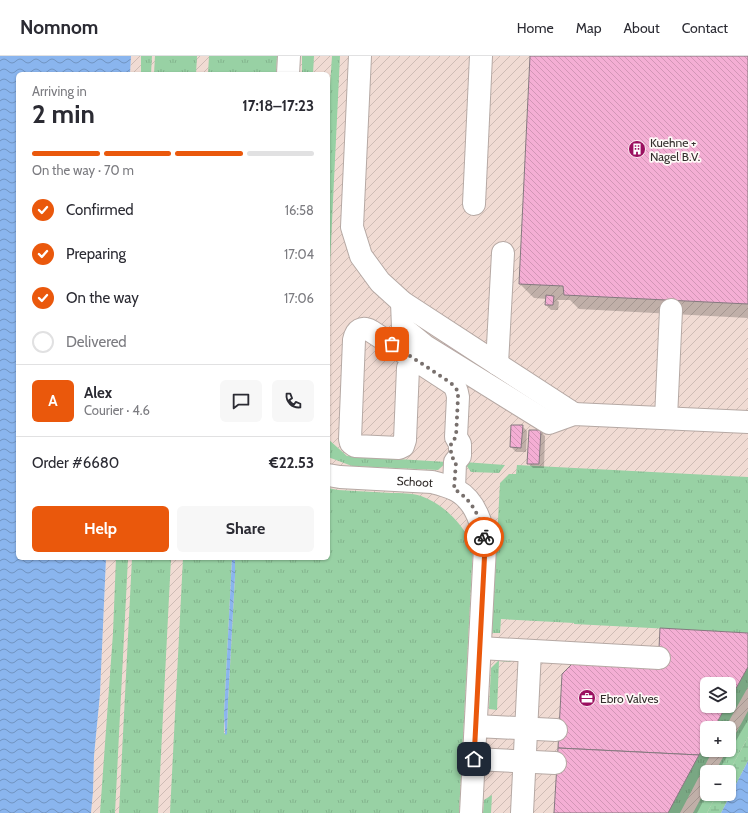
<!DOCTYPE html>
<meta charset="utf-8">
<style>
:root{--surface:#fff;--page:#f7f7f7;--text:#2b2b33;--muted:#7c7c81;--line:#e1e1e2;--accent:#ea580c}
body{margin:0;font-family:Cabin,sans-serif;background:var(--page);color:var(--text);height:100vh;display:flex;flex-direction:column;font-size:15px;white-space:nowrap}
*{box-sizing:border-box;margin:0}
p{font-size:13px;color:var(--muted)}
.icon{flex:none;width:22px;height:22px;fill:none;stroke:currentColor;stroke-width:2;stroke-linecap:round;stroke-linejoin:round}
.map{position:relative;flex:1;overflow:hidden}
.drawer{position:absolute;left:16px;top:16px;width:314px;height:488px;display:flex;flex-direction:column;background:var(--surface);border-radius:6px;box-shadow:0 1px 3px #0004}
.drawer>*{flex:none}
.tools{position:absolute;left:700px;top:621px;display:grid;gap:8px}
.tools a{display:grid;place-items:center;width:36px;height:36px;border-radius:6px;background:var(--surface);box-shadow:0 1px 3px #0004;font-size:20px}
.pin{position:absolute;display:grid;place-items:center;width:34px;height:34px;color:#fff;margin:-17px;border-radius:8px;box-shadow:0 2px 6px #0006}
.courier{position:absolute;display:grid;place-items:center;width:40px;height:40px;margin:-20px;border:3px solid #ea580c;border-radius:50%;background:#fff;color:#222;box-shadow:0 1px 5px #0007}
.head em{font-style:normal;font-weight:800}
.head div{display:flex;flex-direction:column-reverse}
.head{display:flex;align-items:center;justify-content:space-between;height:68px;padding:0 16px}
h1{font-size:26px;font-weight:800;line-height:30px}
.bar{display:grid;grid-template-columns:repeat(4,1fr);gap:6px 4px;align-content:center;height:48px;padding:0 16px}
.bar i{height:5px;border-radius:3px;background:var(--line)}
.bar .active{background:var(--accent)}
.bar p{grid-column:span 4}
.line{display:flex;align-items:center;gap:10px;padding:0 16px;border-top:1px solid var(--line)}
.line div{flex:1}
.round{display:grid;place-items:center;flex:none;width:42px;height:42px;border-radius:6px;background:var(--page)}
ol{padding:0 16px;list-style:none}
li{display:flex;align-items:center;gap:12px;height:44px}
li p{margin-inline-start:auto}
li .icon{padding:4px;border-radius:50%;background:var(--accent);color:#fff;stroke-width:4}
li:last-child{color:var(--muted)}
li i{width:22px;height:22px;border:2px solid var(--line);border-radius:50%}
.button{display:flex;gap:8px;margin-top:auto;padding:8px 16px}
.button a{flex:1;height:46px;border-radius:6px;background:var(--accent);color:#fff;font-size:16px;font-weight:800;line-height:46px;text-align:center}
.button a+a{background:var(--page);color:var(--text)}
header{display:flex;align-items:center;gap:24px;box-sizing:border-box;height:56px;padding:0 20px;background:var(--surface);border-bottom:1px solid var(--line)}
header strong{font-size:19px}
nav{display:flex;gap:22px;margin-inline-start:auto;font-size:14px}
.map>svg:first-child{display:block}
</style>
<header>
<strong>Nomnom</strong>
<nav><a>Home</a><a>Map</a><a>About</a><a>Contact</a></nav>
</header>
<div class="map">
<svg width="748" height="757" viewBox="0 0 748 757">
<defs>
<pattern id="industrial-furrows" width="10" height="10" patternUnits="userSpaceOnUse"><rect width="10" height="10" fill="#f0dbd3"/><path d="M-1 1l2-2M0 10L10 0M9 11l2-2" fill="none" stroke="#cebcb5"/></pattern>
<pattern id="grass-tufts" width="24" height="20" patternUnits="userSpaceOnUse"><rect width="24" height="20" fill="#98d1a4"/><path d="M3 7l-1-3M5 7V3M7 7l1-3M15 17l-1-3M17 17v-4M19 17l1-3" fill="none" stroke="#83b48d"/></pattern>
<pattern id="wetland-marsh" width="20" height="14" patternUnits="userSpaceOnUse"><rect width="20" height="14" fill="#98d1a4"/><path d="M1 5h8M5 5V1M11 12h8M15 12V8" fill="none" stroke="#83b48d"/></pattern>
<pattern id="water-waves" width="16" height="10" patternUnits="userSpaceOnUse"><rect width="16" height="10" fill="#8ab5ee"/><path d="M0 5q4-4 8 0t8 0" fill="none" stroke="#7194c1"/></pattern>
<pattern id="building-back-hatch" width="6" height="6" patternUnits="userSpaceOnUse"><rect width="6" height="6" fill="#f4aed4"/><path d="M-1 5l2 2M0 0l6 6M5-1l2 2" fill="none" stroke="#d296b6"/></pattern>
</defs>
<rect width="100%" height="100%" fill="#f7eae5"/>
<path fill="url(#industrial-furrows)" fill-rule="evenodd" d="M 131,0 L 748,0 L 748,757 L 91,757 L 93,736 L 94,700 L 100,638 L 106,502 L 328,502 L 328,18 L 130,18 ZM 707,628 L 729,628 L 729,650 L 707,650 ZM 707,672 L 729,672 L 729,694 L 707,694 ZM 707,716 L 729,716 L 729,738 L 707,738 Z"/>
<g fill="url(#grass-tufts)">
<path d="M 141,0 L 152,0 L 151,18 L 141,18 Z"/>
<path d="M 155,0 L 197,0 L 196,18 L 154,18 Z"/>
<path d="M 209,0 L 277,0 L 276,18 L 208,18 Z"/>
<path d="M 302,0 L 314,0 L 313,18 L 302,18 Z"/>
<path d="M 332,0 L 340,0 L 328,249 L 328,59 Z"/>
<path d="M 328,383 L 347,400 L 447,406 L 438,414 L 352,410 L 328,401 Z"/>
<path d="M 464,406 L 505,409 L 499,417 L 471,416 Z"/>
<path d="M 517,409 L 748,421 L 748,577 L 574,568 L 574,567 L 501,563 L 500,577 L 492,577 L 500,427 L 509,418 L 516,418 Z"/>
<path d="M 328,432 L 338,434 C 355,435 373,436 391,437 C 401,437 412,437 421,440 C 445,449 463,468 473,491 L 459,757 L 170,757 L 183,502 L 232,502 L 224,658 L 224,677 L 227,678 L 228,646 L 235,520 L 235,502 L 328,502 Z"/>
<path d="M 116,502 L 128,502 L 115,757 L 100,757 L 113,577 Z"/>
<path d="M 132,502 L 171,502 L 158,757 L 119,757 Z"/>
<path d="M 499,604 L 510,604 L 511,606 L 499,605 L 497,654 L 489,653 L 491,612 Z"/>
<path d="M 748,611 L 748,631 L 725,672 L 714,672 L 726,650 L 729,650 L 729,645 Z"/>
<path d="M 748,655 L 748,681 L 729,716 L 715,716 L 727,694 L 729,694 L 729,690 Z"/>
<path d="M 707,684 L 707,694 L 713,694 L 680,757 L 668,757 Z"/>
<path d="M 707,731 L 707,738 L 717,738 L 707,757 L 693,757 Z"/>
<path d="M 492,739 L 491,757 L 483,757 L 484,744 Z"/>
</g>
<path fill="url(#wetland-marsh)" d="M 748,681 L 748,705 L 721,757 L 707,757 L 717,738 L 729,738 L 729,716 Z"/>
<g fill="url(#water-waves)">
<path d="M 0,0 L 131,0 L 130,18 L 18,18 L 18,502 L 106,502 L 100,638 L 94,700 L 93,736 L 91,757 L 0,757 Z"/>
<path d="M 232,502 L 235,502 L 235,520 L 228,646 L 227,678 L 225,679 L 224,658 Z"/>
<path d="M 748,705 L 748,757 L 721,757 Z"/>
</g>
<g fill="#0003" fill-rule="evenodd">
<path d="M 531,0 L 748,0 L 748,262 L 579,253 L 570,244 L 557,244 L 559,246 L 558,254 L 551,254 L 546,249 L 547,243 L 534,242 L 520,228 Z"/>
<path d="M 448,296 L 464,296 L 469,301 L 464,308 Z"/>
<path d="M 522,370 L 527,375 L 526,396 L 516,396 L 511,391 Z"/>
<path d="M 540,375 L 545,380 L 544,412 L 533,412 L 528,407 Z"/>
<path d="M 748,578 L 748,664 L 718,716 L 707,716 L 707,738 L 697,757 L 555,757 ZM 707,628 L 729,628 L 729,650 L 707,650 ZM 707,672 L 729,672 L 729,694 L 707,694 Z"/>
</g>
<g fill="url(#building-back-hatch)" stroke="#85797f">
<path d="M 530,0 L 748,0 L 748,248 L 564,239 L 563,230 L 519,228 Z"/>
<path d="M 546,239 L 554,240 L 553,249 L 545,249 Z"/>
<path d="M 447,284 L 465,295 L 459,304 L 442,292 Z"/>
<path d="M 511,369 L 523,369 L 521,392 L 510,391 Z"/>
<path d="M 529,374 L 541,374 L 539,408 L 527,408 Z"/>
<path d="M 660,572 L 748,577 L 748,611 L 729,645 L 729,628 L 707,628 L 707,650 L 726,650 L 714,672 L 707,672 L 707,684 L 699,699 L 558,692 L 562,618 L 573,607 L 658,612 Z"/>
<path d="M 558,692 L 699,699 L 668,757 L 554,757 Z"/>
</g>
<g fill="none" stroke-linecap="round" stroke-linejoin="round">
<g stroke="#b6a9a4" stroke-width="24">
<g id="minor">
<path d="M 360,0 L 352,171 L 361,200 L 380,226 L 402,246 L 574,358"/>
<path d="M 288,18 L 289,0"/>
<path d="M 474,148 L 481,0"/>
<path d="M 402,246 L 403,272 L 425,290 L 549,367 L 574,358 L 748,366"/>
<path d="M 414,302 L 408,312 L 405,384 L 403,390 L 399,392 L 355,390 L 351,387 L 350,383 L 354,284 C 356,274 362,270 371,275 L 451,327 C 456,331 457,335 458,341 L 456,381 L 460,388 L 460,400 L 455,406 L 454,433"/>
<path d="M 497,308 L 503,197"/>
<path d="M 666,362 L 671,254"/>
<path id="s1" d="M 328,419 L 340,421 L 432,426 C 440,428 448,430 456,434 C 476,445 483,470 485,491 L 471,757"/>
<path d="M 480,592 L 659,602"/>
<path d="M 476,670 L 556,674"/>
<path d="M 474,703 L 555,707"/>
<path d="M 522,757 L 530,595"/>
</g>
</g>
<use href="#minor" stroke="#fff" stroke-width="22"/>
</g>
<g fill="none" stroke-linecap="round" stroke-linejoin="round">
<path stroke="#78706d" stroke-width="4" stroke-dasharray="0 7.2" d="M 392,288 L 451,327 L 458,335 L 458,341 L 456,381 L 451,387 L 451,400 L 456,406 L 454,433 C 471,443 481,461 484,481"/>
<path stroke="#ea580c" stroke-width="5" d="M 474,703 L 485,491 L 484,481"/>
</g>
<defs>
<g id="building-disc" transform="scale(0.9)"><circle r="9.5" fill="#9b0f60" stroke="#fef9f7"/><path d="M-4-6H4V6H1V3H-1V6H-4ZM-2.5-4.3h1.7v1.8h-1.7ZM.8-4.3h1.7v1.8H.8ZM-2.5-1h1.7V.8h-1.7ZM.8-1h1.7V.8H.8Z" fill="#fff"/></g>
<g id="office-disc" transform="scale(0.9)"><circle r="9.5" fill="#9b0f60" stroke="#fef9f7"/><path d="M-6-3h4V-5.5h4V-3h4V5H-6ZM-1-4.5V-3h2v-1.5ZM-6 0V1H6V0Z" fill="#fff"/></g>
</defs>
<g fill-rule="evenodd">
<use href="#building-disc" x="637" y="93"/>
<use href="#office-disc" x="587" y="642"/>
</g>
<g text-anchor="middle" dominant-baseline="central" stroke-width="3.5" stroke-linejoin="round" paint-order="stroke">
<g font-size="12" fill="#332e2c" stroke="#fef9f7" text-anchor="start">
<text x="650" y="86">Kuehne +<tspan x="650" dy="14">Nagel B.V.</tspan></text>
<text x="600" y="642">Ebro Valves</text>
</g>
<g font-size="12" fill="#332e2c" stroke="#fef9f7">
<text stroke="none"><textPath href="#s1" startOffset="87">Schoot</textPath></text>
</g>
</g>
</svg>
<div class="tools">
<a><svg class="icon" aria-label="layers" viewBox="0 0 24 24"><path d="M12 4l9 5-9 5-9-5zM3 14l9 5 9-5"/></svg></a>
<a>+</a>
<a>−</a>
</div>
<div class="pin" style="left:392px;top:288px;background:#ea580c"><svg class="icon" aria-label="bag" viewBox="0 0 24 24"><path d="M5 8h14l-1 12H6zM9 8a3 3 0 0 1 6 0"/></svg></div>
<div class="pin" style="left:474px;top:703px;background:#1f2937"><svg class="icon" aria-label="home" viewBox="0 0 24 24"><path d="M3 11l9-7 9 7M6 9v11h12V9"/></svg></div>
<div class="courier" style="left:484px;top:481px"><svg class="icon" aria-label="bike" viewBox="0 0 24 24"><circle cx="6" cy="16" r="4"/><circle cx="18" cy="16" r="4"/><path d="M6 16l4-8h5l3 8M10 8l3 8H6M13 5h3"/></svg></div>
<section class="drawer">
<div class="head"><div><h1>2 min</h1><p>Arriving in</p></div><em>17:18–17:23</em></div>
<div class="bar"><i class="active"></i><i class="active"></i><i class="active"></i><i></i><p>On the way · 70 m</p></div>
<ol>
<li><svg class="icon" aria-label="check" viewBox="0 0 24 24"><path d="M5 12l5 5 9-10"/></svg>Confirmed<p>16:58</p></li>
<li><svg class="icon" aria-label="check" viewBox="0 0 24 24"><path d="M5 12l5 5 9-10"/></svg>Preparing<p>17:04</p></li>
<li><svg class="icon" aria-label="check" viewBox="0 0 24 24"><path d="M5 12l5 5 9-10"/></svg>On the way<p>17:06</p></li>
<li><i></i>Delivered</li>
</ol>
<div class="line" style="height:72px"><b class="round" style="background:var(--accent);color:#fff">A</b><div><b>Alex</b><p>Courier · 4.6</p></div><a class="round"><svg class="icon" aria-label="chat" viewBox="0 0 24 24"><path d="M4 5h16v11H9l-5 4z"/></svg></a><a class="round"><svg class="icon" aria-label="phone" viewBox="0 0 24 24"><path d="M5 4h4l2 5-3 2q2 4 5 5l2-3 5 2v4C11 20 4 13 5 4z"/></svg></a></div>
<div class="line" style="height:52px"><div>Order #6680</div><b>€22.53</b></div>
<div class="button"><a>Help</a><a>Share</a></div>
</section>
</div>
